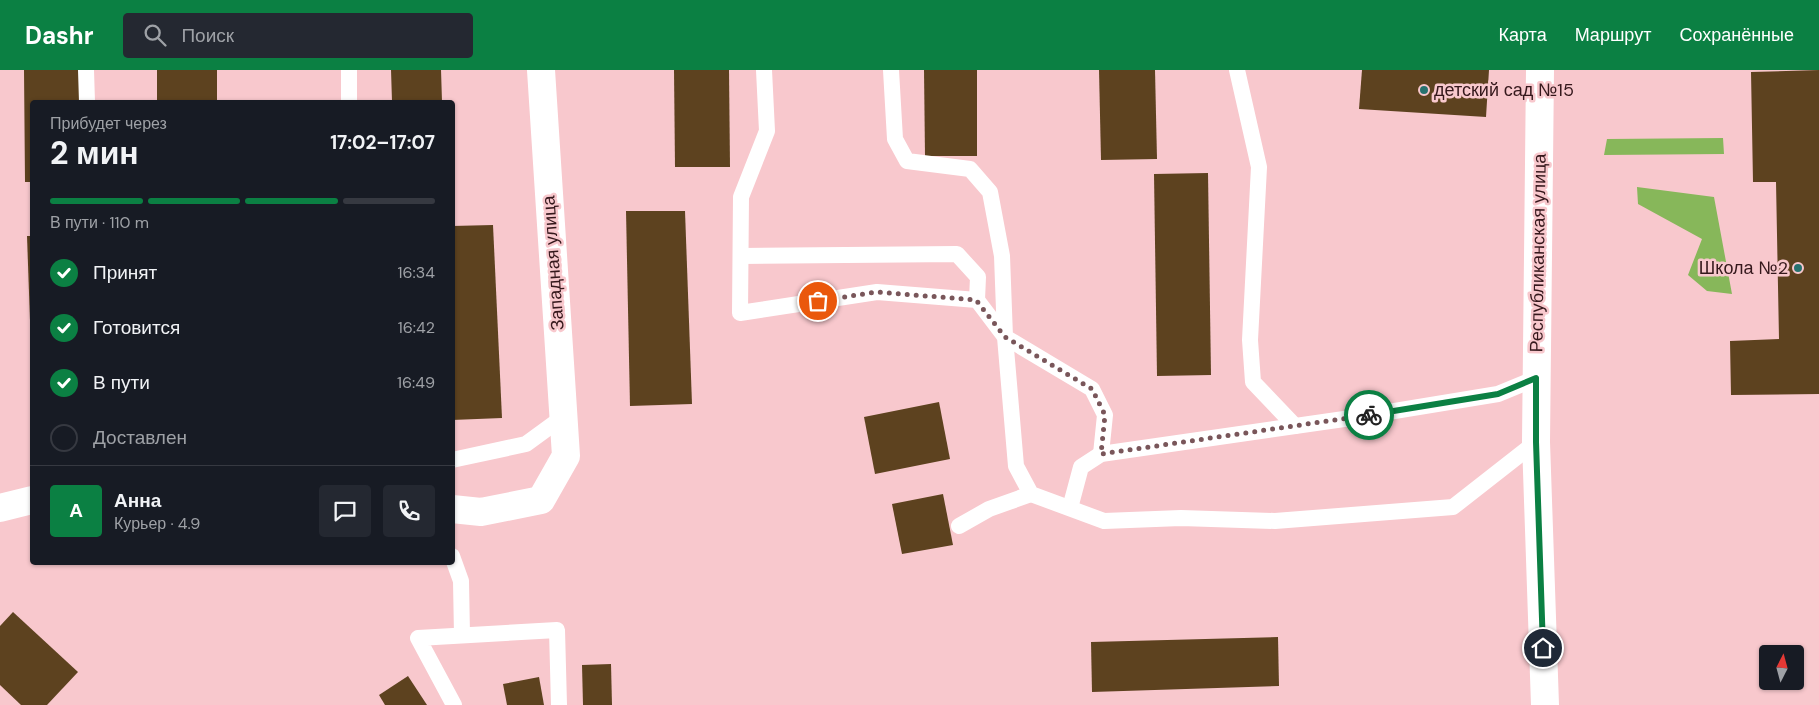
<!DOCTYPE html>
<html lang="ru">
<meta charset="utf-8">
<style>
:root{--surface:#171b24;--page:#242831;--text:#f1f3f6;--muted:#9ea1a6;--line:#363941;--accent:#0b8043}
body{margin:0;font-family:"DM Sans",sans-serif;background:var(--page);color:var(--text);height:100vh;display:flex;flex-direction:column;font-size:19px;white-space:nowrap}
*{box-sizing:border-box;margin:0}
p{font-size:16px;color:var(--muted)}
.icon{flex:none;width:28px;height:28px;fill:none;stroke:currentColor;stroke-width:2;stroke-linecap:round;stroke-linejoin:round}
.map{position:relative;flex:1;overflow:hidden}
.details{position:absolute;left:30px;top:30px;width:425px;height:465px;display:flex;flex-direction:column;background:var(--surface);border-radius:5px;box-shadow:0 1px 4px #0004}
.details>*{flex:none}
.needle{width:32px;rotate:6deg}
.tools{position:absolute;left:1759px;top:575px;display:grid;gap:10px}
.tools a{display:grid;place-items:center;width:45px;height:45px;border-radius:5px;background:var(--surface);box-shadow:0 1px 4px #0004;font-size:25px}
.pin{position:absolute;display:grid;place-items:center;width:42px;height:42px;color:#fff;margin:-21px;border:2px solid #fff;border-radius:50%;box-shadow:0 1px 5px #0007}
.courier{position:absolute;display:grid;place-items:center;width:50px;height:50px;margin:-25px;border:4px solid #0b8043;border-radius:50%;background:#fff;color:#222;box-shadow:0 1px 6px #0007}
.headline em{font-style:normal;font-weight:700}
.headline div{display:flex;flex-direction:column-reverse}
.headline{display:flex;align-items:center;justify-content:space-between;height:85px;padding:0 20px}
h1{font-size:32px;font-weight:700;line-height:38px}
.bar{display:grid;grid-template-columns:repeat(4,1fr);gap:8px 5px;align-content:center;height:60px;padding:0 20px}
.bar i{height:6px;border-radius:4px;background:var(--line)}
.bar .current{background:var(--accent)}
.bar p{grid-column:span 4}
.line{display:flex;align-items:center;gap:12px;padding:0 20px;border-top:1px solid var(--line)}
.line div{flex:1}
.round{display:grid;place-items:center;flex:none;width:52px;height:52px;border-radius:5px;background:var(--page)}
ol{padding:0 20px;list-style:none}
li{display:flex;align-items:center;gap:15px;height:55px}
li p{margin-inline-start:auto}
li .icon{padding:5px;border-radius:50%;background:var(--accent);color:#fff;stroke-width:4}
li:last-child{color:var(--muted)}
li i{width:28px;height:28px;border:2px solid var(--line);border-radius:50%}
header{display:flex;align-items:center;gap:30px;box-sizing:border-box;height:70px;padding:0 25px;background:var(--accent);color:#fff}
header strong{font-size:24px}
nav{display:flex;gap:28px;margin-inline-start:auto;font-size:18px}
.search{width:350px;height:45px;background:var(--page);display:flex;align-items:center;gap:12px;box-sizing:border-box;padding:0 18px;border-radius:5px;color:var(--muted);font-size:19px}
.map>svg:first-child{display:block}
</style>
<header>
<strong>Dashr</strong>
<div class="search"><svg class="icon" aria-label="search" viewBox="0 0 24 24"><circle cx="10" cy="10" r="6"/><path d="M15 15l6 6"/></svg>Поиск</div>
<nav><a>Карта</a><a>Маршрут</a><a>Сохранённые</a></nav>
</header>
<div class="map">
<svg width="1819" height="635" viewBox="0 0 1819 635">
<rect width="100%" height="100%" fill="#f8c8cd"/>
<g fill="#87b75a">
<path d="M 1723,68 L 1724,84 L 1604,85 L 1607,69 Z"/>
<path d="M 1637,117 L 1714,127 L 1732,224 L 1707,221 L 1688,205 L 1702,169 L 1638,134 Z"/>
</g>
<g fill="#5d421f">
<path d="M 24,0 L 82,0 L 82,32 L 32,32 L 32,112 L 25,112 Z"/>
<rect x="157" y="0" width="60" height="32"/>
<path d="M 391,0 L 441,0 L 442,32 L 392,32 Z"/>
<path d="M 674,0 L 729,0 L 730,97 L 675,97 Z"/>
<path d="M 924,0 L 977,0 L 977,86 L 925,86 Z"/>
<path d="M 1099,0 L 1155,0 L 1157,89 L 1101,90 Z"/>
<path d="M 1362,0 L 1489,0 L 1486,47 L 1359,39 Z"/>
<path d="M 1819,0 L 1819,324 L 1731,325 L 1730,271 L 1779,269 L 1776,112 L 1753,112 L 1751,2 Z"/>
<path d="M 1208,103 L 1211,305 L 1157,306 L 1154,104 Z"/>
<path d="M 626,141 L 685,141 L 692,334 L 630,336 Z"/>
<path d="M 493,155 L 502,348 L 452,350 L 452,156 Z"/>
<path d="M 27,166 L 32,166 L 32,279 L 31,279 Z"/>
<path d="M 939,332 L 950,389 L 875,404 L 864,347 Z"/>
<path d="M 943,424 L 953,475 L 902,484 L 892,434 Z"/>
<path d="M 13,542 L 78,602 L 47,635 L 21,635 L 0,615 L 0,556 Z"/>
<path d="M 1278,567 L 1279,616 L 1092,622 L 1091,572 Z"/>
<path d="M 611,594 L 612,635 L 583,635 L 582,595 Z"/>
<path d="M 408,606 L 427,635 L 385,635 L 379,625 Z"/>
<path d="M 539,607 L 544,635 L 507,635 L 503,614 Z"/>
</g>
<g fill="none" stroke-linecap="round" stroke-linejoin="round">
<g stroke="#fff" stroke-width="16">
<path d="M 86,0 L 87,32"/>
<path d="M 349,0 L 349,32"/>
<path d="M 764,0 L 767,61 L 741,127 L 740,243 L 877,222 L 977,230 L 1005,267 L 1016,396 L 1031,424 L 1104,451 L 1181,448 L 1275,451 L 1453,437 L 1536,372"/>
<path d="M 891,0 L 895,69 L 907,91 L 970,99 L 990,122 L 1002,186 L 1005,267 L 1092,319 L 1105,345 L 1101,384"/>
<path d="M 1237,0 L 1259,97 L 1250,270 L 1253,312 L 1295,356"/>
<path d="M 741,186 L 957,184 L 978,207 L 977,230"/>
<path d="M 452,390 L 526,374 L 563,347"/>
<path d="M 1070,438 L 1081,397 L 1101,384 L 1358,347 L 1498,324 L 1537,308"/>
<path d="M 959,456 L 989,439 L 1031,424"/>
<path d="M 452,486 L 461,511 L 462,565"/>
<path d="M 454,635 L 418,568 L 557,560 L 559,635"/>
</g>
<g stroke="#fff" stroke-width="28">
<path d="M 1540,0 L 1536,372 L 1545,635"/>
<path d="M 0,438 L 32,430"/>
<path d="M 452,439 L 481,442 L 541,430 L 566,386 L 541,0"/>
</g>
</g>
<g fill="none" stroke-linecap="round" stroke-linejoin="round">
<path stroke="#79565a" stroke-width="5" stroke-dasharray="0 9" d="M 818,231 L 877,222 L 976,230 L 1005,267 L 1092,319 L 1105,345 L 1101,384 L 1369,345"/>
<path stroke="#0b8043" stroke-width="6" d="M 1369,345 L 1498,324 L 1536,308 L 1536,372 L 1543,578"/>
</g>
<g fill="#27726f" stroke="#f8c8cd" stroke-width="2">
<circle cx="1424" cy="20" r="5"/>
<circle cx="1798" cy="198" r="5"/>
</g>
<g text-anchor="middle" dominant-baseline="central" stroke-width="5" stroke-linejoin="round" paint-order="stroke">
<g font-size="18" fill="#35181c" stroke="#f8c8cd" text-anchor="start">
<text x="1434" y="20">детский сад №15</text>
<text x="1788" y="198" text-anchor="end">Школа №2</text>
</g>
<g font-size="18" fill="#35181c" stroke="#f8c8cd">
<text transform="translate(1538 183) rotate(-89)">Республиканская улица</text>
<text transform="translate(553 193) rotate(-94)">Западная улица</text>
</g>
</g>
</svg>
<div class="tools">
<a><svg class="needle" viewBox="-14 -14 28 28"><path d="M0-13l5 13h-10z" fill="#e53935"/><path d="M0 13l5-13h-10z" fill="#9ea1a6"/></svg></a>
</div>
<div class="pin" style="left:818px;top:231px;background:#ea580c"><svg class="icon" aria-label="bag" viewBox="0 0 24 24"><path d="M5 8h14l-1 12H6zM9 8a3 3 0 0 1 6 0"/></svg></div>
<div class="pin" style="left:1543px;top:578px;background:#1f2937"><svg class="icon" aria-label="home" viewBox="0 0 24 24"><path d="M3 11l9-7 9 7M6 9v11h12V9"/></svg></div>
<div class="courier" style="left:1369px;top:345px"><svg class="icon" aria-label="bike" viewBox="0 0 24 24"><circle cx="6" cy="16" r="4"/><circle cx="18" cy="16" r="4"/><path d="M6 16l4-8h5l3 8M10 8l3 8H6M13 5h3"/></svg></div>
<section class="details">
<div class="headline"><div><h1>2 мин</h1><p>Прибудет через</p></div><em>17:02–17:07</em></div>
<div class="bar"><i class="current"></i><i class="current"></i><i class="current"></i><i></i><p>В пути · 110 m</p></div>
<ol>
<li><svg class="icon" aria-label="check" viewBox="0 0 24 24"><path d="M5 12l5 5 9-10"/></svg>Принят<p>16:34</p></li>
<li><svg class="icon" aria-label="check" viewBox="0 0 24 24"><path d="M5 12l5 5 9-10"/></svg>Готовится<p>16:42</p></li>
<li><svg class="icon" aria-label="check" viewBox="0 0 24 24"><path d="M5 12l5 5 9-10"/></svg>В пути<p>16:49</p></li>
<li><i></i>Доставлен</li>
</ol>
<div class="line" style="height:90px"><b class="round" style="background:var(--accent);color:#fff">А</b><div><b>Анна</b><p>Курьер · 4.9</p></div><a class="round"><svg class="icon" aria-label="chat" viewBox="0 0 24 24"><path d="M4 5h16v11H9l-5 4z"/></svg></a><a class="round"><svg class="icon" aria-label="phone" viewBox="0 0 24 24"><path d="M5 4h4l2 5-3 2q2 4 5 5l2-3 5 2v4C11 20 4 13 5 4z"/></svg></a></div>
</section>
</div>
